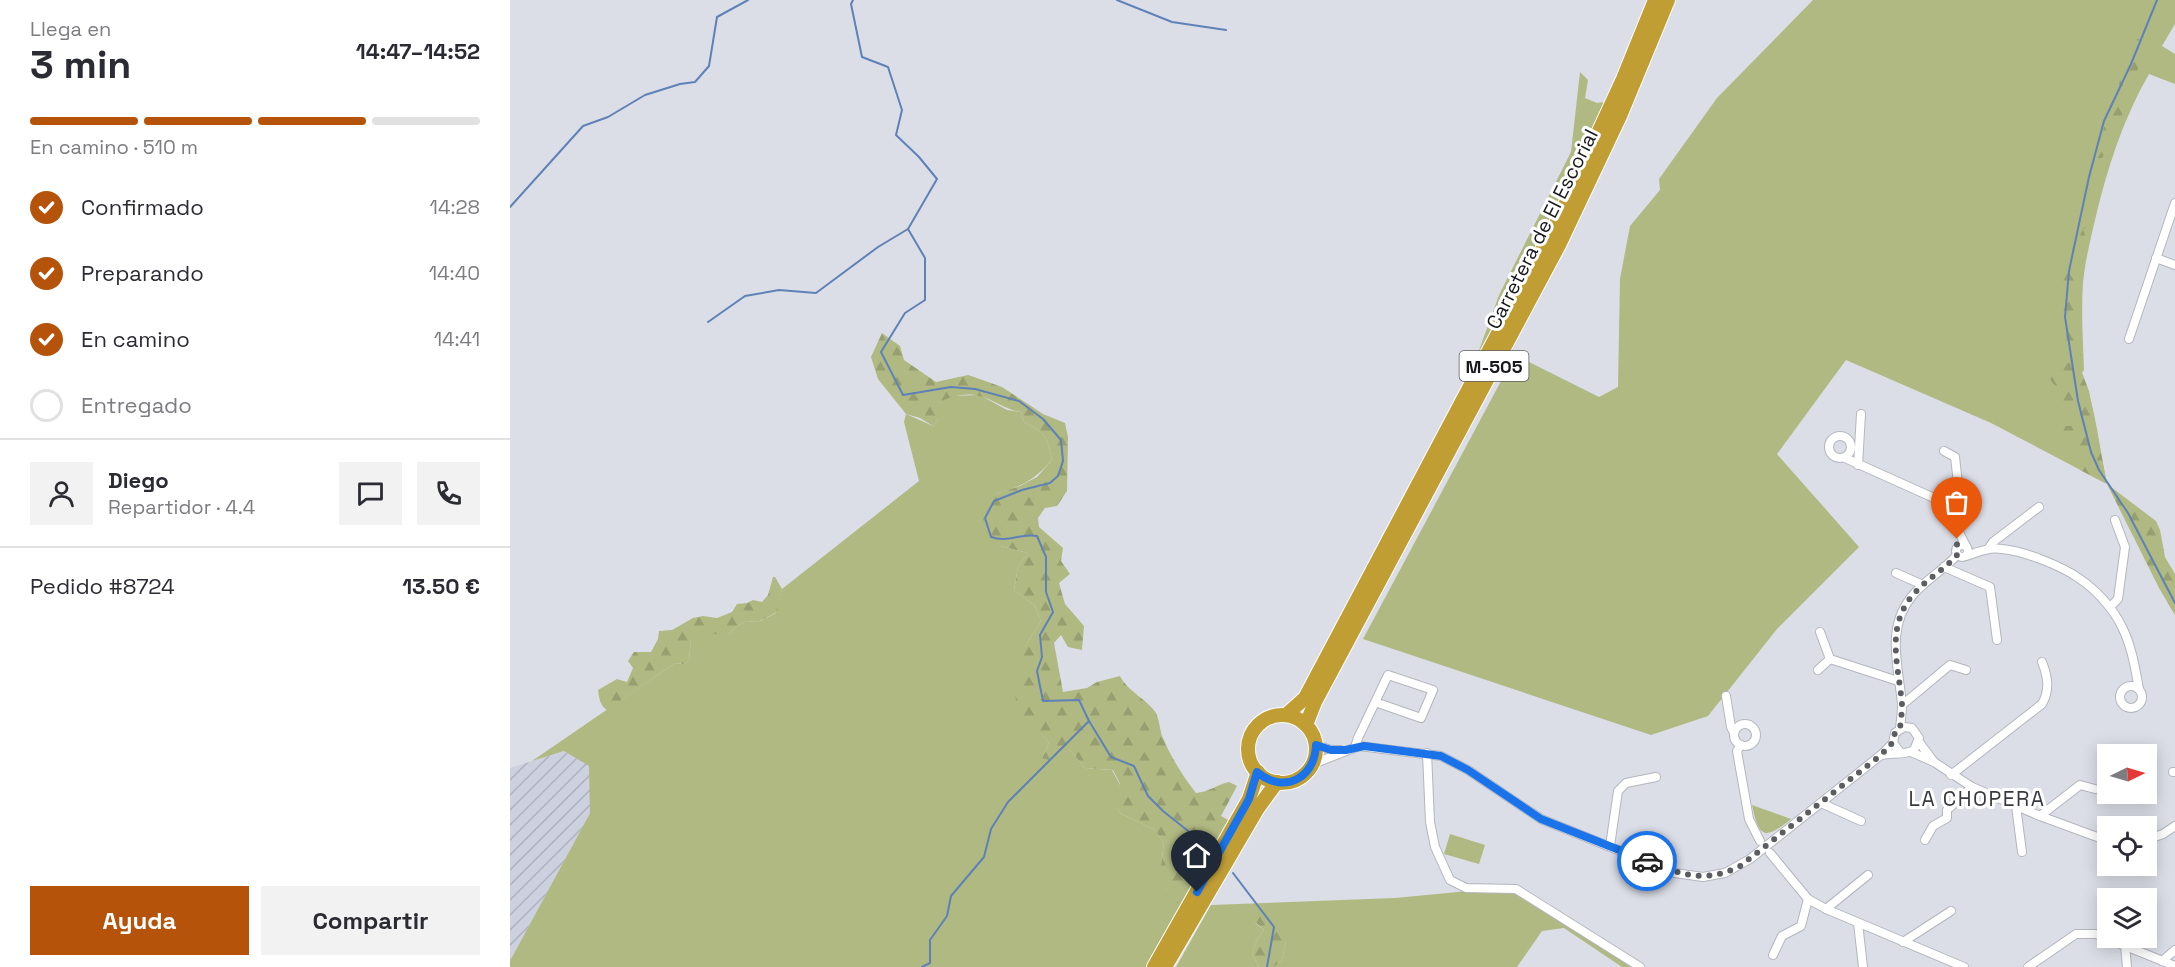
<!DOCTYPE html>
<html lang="es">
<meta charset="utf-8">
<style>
:root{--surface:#fff;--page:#f2f2f3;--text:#2b2b33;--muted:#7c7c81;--line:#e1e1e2;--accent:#b45309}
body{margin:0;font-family:"Space Grotesk",sans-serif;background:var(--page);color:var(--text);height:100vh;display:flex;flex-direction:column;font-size:22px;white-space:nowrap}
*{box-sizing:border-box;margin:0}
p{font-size:20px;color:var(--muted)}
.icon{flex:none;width:33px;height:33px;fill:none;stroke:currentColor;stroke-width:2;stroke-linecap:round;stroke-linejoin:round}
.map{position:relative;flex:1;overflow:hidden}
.panel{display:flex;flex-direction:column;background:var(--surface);width:510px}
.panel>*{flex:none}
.needle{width:39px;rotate:85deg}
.tools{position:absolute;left:1587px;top:744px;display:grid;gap:12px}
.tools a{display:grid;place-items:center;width:60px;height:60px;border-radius:0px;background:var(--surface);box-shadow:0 3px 15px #0003;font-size:30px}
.pin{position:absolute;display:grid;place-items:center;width:51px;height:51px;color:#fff;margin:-62px -26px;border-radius:50% 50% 50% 0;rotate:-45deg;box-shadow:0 0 6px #0007}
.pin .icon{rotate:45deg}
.courier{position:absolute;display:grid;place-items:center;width:60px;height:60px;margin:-30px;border:4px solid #1a73e8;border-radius:50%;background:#fff;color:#222;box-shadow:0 2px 8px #0007}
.head em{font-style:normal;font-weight:700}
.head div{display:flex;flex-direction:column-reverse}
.head{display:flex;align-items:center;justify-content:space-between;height:102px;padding:0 30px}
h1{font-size:39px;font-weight:700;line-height:45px}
.bar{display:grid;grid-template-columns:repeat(4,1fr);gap:9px 6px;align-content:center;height:72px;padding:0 30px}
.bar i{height:8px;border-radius:4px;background:var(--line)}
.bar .current{background:var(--accent)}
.bar p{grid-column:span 4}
.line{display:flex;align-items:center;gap:15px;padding:0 30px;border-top:2px solid var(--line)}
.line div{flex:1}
.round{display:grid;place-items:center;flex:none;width:63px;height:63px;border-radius:0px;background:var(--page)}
ol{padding:0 30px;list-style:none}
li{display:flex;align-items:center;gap:18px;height:66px}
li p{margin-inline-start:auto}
li .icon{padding:6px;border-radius:50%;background:var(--accent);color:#fff;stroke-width:4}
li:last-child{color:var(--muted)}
li i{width:33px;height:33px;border:3px solid var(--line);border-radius:50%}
.cta{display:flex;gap:12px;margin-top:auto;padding:12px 30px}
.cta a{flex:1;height:69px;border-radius:0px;background:var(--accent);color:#fff;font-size:24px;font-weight:700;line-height:69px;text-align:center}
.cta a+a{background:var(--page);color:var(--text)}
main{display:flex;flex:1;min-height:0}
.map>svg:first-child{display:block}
</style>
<main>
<section class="panel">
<div class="head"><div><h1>3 min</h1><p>Llega en</p></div><em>14:47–14:52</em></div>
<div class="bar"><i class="current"></i><i class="current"></i><i class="current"></i><i></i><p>En camino · 510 m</p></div>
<ol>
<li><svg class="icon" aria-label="check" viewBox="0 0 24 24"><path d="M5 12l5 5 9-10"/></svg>Confirmado<p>14:28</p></li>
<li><svg class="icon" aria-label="check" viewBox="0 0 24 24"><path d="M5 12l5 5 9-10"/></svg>Preparando<p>14:40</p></li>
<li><svg class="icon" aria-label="check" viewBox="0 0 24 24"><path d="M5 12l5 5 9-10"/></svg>En camino<p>14:41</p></li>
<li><i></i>Entregado</li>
</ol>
<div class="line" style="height:108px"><a class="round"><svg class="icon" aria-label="person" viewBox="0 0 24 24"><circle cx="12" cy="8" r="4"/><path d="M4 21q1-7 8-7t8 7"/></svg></a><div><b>Diego</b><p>Repartidor · 4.4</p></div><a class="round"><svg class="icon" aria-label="chat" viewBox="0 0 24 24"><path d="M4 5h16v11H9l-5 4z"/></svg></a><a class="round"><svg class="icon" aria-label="phone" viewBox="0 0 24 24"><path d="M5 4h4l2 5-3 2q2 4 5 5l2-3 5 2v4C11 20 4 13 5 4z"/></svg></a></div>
<div class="line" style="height:78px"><div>Pedido #8724</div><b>13.50 €</b></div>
<div class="cta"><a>Ayuda</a><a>Compartir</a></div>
</section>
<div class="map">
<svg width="1665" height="967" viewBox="0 0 1665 967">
<defs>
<pattern id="industrial-furrows" width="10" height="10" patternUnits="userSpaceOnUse" patternTransform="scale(1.5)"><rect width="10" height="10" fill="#ccd0df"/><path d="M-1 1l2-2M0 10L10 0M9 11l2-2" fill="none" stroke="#aeb2bf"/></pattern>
<pattern id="forest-firs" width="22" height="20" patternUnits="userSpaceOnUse" patternTransform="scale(1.5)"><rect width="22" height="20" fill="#b0b981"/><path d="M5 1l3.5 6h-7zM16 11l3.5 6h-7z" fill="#979e6f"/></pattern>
</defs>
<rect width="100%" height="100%" fill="#dcdee7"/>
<path fill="url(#industrial-furrows)" d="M 54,751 L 80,766 L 80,813 L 0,961 L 0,768 Z"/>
<g fill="#b0b981">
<path d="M 1303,0 L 1665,0 L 1665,24 L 1652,46 L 1665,54 L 1665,84 L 1639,74 C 1613,119 1597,169 1585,220 C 1580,241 1575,262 1573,283 C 1571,312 1573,341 1574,370 L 1572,373 C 1586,408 1589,447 1597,484 L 1481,423 L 1336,360 L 1267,454 L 1349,547 L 1267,629 L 1198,716 L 1141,735 L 853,639 L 1005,355 L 1089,397 L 1108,387 L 1110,279 L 1120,226 L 1150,190 L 1149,179 L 1207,98 Z"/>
<path d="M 1070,72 L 1078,80 L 1075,98 L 1087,103 L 1094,102 L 1049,218 L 975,359 L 967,356 L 989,295 L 1061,152 Z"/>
<path d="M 470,395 L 497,410 L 511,412 L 514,422 C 536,434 537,435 542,460 C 522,482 512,486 485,494 L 491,546 L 518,553 L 508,567 L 504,590 L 525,606 L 531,621 L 516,645 L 507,709 L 518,718 L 539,743 L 532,758 L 559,749 L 575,768 L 602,770 L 610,785 L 603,799 L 610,813 L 645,830 L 654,843 L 651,865 L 677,908 L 644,967 L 0,967 L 0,961 L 80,813 L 79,766 L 54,751 L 22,761 L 165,663 L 174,664 L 179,660 L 181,639 L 187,634 L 219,634 L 226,627 L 236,621 L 248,622 L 266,613 L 272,589 L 409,481 L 394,422 L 396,414 L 423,426 L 429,419 L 429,403 L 439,396 Z"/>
<path d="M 1242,805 L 1281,819 C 1255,840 1249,839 1242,805 Z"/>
<path d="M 940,834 L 975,845 L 969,864 L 934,854 Z"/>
<path d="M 969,890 L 1005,890 L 1124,967 L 1112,967 L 1054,928 L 1032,931 L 1007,967 L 764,967 L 772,960 L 776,941 L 744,922 L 754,930 L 747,940 L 742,954 L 749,967 L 666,967 L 701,905 L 885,898 Z"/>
</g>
<g fill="url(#forest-firs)">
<path d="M 1633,38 L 1637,47 L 1636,56 L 1631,60 L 1603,141 L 1592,158 L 1587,158 L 1595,123 L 1602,109 L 1613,70 L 1618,65 L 1627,39 Z"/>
<path d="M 1579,210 L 1582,216 L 1580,223 L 1573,230 C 1580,243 1577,256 1568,268 L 1569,280 L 1563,291 L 1567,309 L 1572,373 L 1579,391 L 1597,484 L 1646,521 L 1650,530 L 1655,557 L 1665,574 L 1665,615 L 1649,588 L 1597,484 L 1570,470 L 1567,443 L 1572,426 L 1567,402 L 1553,403 L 1549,400 L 1547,388 L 1538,377 L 1545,361 L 1559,363 L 1554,313 L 1545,304 L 1549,296 L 1548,279 C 1563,269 1562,245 1564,229 L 1568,225 L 1575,211 Z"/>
<path d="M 372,333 L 390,346 L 394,360 L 426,382 L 458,375 L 464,377 L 492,387 L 533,414 L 555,423 L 558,437 L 557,491 L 547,506 L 535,508 L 528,518 L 529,527 L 553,548 L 551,561 L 560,574 L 549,583 L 555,604 L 574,626 L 572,650 L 558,647 L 551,635 L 544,643 L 553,692 L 577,688 L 587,682 L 610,676 C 618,692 636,698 646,713 C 649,719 650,729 652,736 C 661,757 672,775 686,793 C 699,792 708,784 719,782 L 727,786 L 711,816 L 725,824 L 677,908 L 656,897 L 651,865 L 654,843 L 645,830 L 610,813 L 602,799 L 610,784 L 603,770 L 575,768 L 559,749 L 546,762 L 532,758 L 539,743 L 518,719 L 507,710 L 504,684 L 516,645 L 531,621 L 525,606 L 504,590 L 508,567 L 518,553 L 491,546 L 474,533 L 472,506 L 485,494 L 510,486 L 527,477 L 542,460 C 537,435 536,434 514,422 L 511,412 C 493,409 485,400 470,396 C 457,392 439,396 429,403 L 429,419 L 423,426 L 410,418 L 396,414 L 368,379 L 361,357 Z"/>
<path d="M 1563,423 L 1567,423 C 1569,429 1567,435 1565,441 L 1556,442 L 1551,437 L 1552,426 L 1561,426 Z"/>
<path d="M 263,577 L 265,577 L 272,589 L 267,612 L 248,622 L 236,621 L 226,627 L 219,634 L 187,634 L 181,640 L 179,660 L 174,664 L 165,663 L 97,710 C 90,706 89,697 88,690 L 107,679 L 117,682 L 123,668 L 118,661 L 124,652 L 141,652 L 148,639 L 149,631 L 162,630 L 183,618 L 193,616 L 207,618 L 222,612 L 227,604 L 237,603 L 243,600 L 252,602 L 258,595 Z"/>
<path d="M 751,910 L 760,910 L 775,927 L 776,941 L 772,960 L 764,967 L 749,967 L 742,954 L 747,940 L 754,930 L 741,918 Z"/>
</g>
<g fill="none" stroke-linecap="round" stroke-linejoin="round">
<g stroke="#5e82b7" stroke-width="2">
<path d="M 343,0 L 341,4 L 352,57 L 378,67 L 392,110 L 386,135 L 409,157 L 427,179 L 398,229 L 415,258 L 415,300 L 395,313 L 371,352 L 393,395 L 441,387 L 465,389 L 509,401 L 533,419 L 551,440 L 553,461 L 548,476 L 540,483 L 512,490 L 484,501 L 475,518 L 481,537 C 499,543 509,533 527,536 L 536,557 L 536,592 L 543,612 L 530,635 L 532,657 L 527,671 L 533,701 L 569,700 L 579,721 L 601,757 L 624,766 L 638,796 L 653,811 L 702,850"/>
<path d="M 607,0 L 662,22 L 716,30"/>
<path d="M 1647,0 L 1621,64 L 1594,121 L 1579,177 L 1559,271 L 1555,317 L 1568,401 L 1581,452 L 1589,470 L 1618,513 L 1665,603"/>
<path d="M 0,207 L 73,126 L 98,117 L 135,95 L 170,84 L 185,82 L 199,66 L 207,17 L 238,0"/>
<path d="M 198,322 L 235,296 L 269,290 L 306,293 L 368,247 L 398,229"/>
<path d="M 723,873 L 764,927 L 757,967"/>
<path d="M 412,967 L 420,963 L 420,940 L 437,916 L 441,896 L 474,857 L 481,829 L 498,802 L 579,721"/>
</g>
<g stroke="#b4b6be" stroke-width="10">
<g id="minor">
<path d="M 1646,258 L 1665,265"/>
<path d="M 1619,339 L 1665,203"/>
<circle cx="1330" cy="447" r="11"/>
<path d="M 1434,451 L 1445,457 L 1450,501 L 1444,523"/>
<path d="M 1335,458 L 1424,498 L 1433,505 L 1439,513 L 1456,546"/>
<path d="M 1348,465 L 1351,414"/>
<circle cx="1452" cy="551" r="6"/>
<path d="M 1478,549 L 1483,542 L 1529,507"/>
<path d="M 1456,556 C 1467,552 1480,547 1492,549 C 1514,551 1552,566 1570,579 C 1586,590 1603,608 1612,627 C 1622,647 1625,668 1629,689"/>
<path d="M 1434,567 L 1480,587 L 1487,640"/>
<path d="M 1386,573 L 1413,585"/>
<path d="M 1600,607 L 1608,599 L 1615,547 L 1605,520"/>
<path d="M 1310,632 L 1320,659 L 1388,681"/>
<path d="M 1308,670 L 1320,659"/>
<circle cx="1621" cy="697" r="11"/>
<path d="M 1216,696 L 1221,727 L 1224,733"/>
<path d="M 1392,705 L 1440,665 L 1456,670"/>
<circle cx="1235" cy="735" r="11"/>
<path d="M 1390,728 C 1391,720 1392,712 1392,705 C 1389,667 1375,629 1402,596 C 1415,580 1434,570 1447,555"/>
<path d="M 1409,742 L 1424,762"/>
<path d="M 806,745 L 821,750 L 830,750"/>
<path d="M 1231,745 L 1227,751 L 1239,819 L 1250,841"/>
<path d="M 845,747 L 848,738 L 878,675 L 923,690 L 911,718 L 865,702"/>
<path d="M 1401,752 L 1424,762 L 1462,787 L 1530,816 L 1598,841"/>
<path d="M 917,753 L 920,822 L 925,847 L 940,880 L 956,888 L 1006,889 L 1130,967"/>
<path d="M 1372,755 C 1382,753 1396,755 1404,750 L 1409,738 L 1402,728 L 1394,727 L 1385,733 L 1383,743 L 1390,752"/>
<path d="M 803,764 L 849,746 L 931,756 L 958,770 L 1031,819 L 1165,873 L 1193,877 L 1215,873 L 1240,859 L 1371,755 L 1383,743"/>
<path d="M 1663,772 L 1665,772"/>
<path d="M 1441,775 L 1532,704 C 1540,690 1538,677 1532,662"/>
<path d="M 1311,803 L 1351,821"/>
<path d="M 1506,806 L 1512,852"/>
<path d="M 1530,816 L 1570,785 L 1585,789"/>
<path d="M 1415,840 L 1423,826 L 1437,818 L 1437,810 L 1462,787"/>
<path d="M 1636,840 L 1653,834 L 1665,826"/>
<path d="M 1100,846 L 1108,791 L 1116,783 L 1146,777"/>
<path d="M 1260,853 L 1298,899 L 1316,909 L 1454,967"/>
<path d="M 1316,909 L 1358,875"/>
<path d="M 1348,923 L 1353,967"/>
<path d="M 1393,942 L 1441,911"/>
<path d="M 1615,945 L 1617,967"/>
<path d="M 1263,955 L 1272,936 L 1291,926 L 1298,899"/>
<path d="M 1652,961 L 1665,950"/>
<path d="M 1518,967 L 1566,934 L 1586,934 L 1665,966"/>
</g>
</g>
<g stroke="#fff" stroke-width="16">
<g id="trunk">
<path d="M 776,715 L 795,698 L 1049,218 L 1113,79 L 1145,0"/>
<circle cx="772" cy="749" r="34"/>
<path d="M 796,725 L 805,702 L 1049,245 L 1110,116 L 1158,0"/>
<path d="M 644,967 L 739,799 L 748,772"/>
<path d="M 655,967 L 748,808 L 767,782"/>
</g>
</g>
<use href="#minor" stroke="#fff" stroke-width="8"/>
<use href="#trunk" stroke="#c09e34" stroke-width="14"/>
</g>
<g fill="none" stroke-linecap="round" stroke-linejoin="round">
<path stroke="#5c5d62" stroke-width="6" stroke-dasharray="0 10.8" d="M 1137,861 C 1172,875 1193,883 1229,867 L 1371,755 L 1383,742 L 1385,732 L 1390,728 C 1391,720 1392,712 1392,705 C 1389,667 1375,629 1402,596 C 1415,580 1434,570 1447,555 L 1447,539"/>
<path stroke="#1a73e8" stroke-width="8" d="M 687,892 L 739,799 L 747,772 C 774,795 805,778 806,745 L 821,750 L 836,750 L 854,746 L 931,756 L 958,770 L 1031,819 L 1137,861"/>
</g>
<g text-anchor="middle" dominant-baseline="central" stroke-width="6" stroke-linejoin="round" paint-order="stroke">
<rect fill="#fff" stroke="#5d5d5f" stroke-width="1.5" x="949.5" y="351" width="69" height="30" rx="4.5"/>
<g font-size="18" font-weight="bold" fill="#17181b">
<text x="984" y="366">M-505</text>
</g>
<g font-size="20" fill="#17181b" stroke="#fff">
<text transform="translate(1032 229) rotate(-63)">Carretera de El Escorial</text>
</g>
<g font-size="21" letter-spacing="1.5" fill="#383940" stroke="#fff">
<text x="1467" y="798">LA CHOPERA</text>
</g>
</g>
</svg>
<div class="tools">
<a><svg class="needle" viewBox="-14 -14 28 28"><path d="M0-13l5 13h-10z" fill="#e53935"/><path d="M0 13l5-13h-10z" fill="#7c7c81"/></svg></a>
<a><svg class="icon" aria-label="locate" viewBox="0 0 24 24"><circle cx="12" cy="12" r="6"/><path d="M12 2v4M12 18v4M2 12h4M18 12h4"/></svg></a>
<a><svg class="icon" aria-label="layers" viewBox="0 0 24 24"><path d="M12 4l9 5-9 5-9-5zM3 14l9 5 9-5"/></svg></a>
</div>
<div class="pin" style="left:1447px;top:539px;background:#ea580c"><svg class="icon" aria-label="bag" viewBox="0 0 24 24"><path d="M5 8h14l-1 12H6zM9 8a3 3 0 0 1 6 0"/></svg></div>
<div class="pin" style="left:687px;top:892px;background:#1f2937"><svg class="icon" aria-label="home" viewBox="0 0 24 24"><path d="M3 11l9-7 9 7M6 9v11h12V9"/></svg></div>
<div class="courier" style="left:1137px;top:861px"><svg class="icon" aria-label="car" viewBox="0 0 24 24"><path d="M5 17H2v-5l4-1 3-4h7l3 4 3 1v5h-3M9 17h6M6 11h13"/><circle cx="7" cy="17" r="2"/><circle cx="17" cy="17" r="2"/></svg></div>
</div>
</main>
